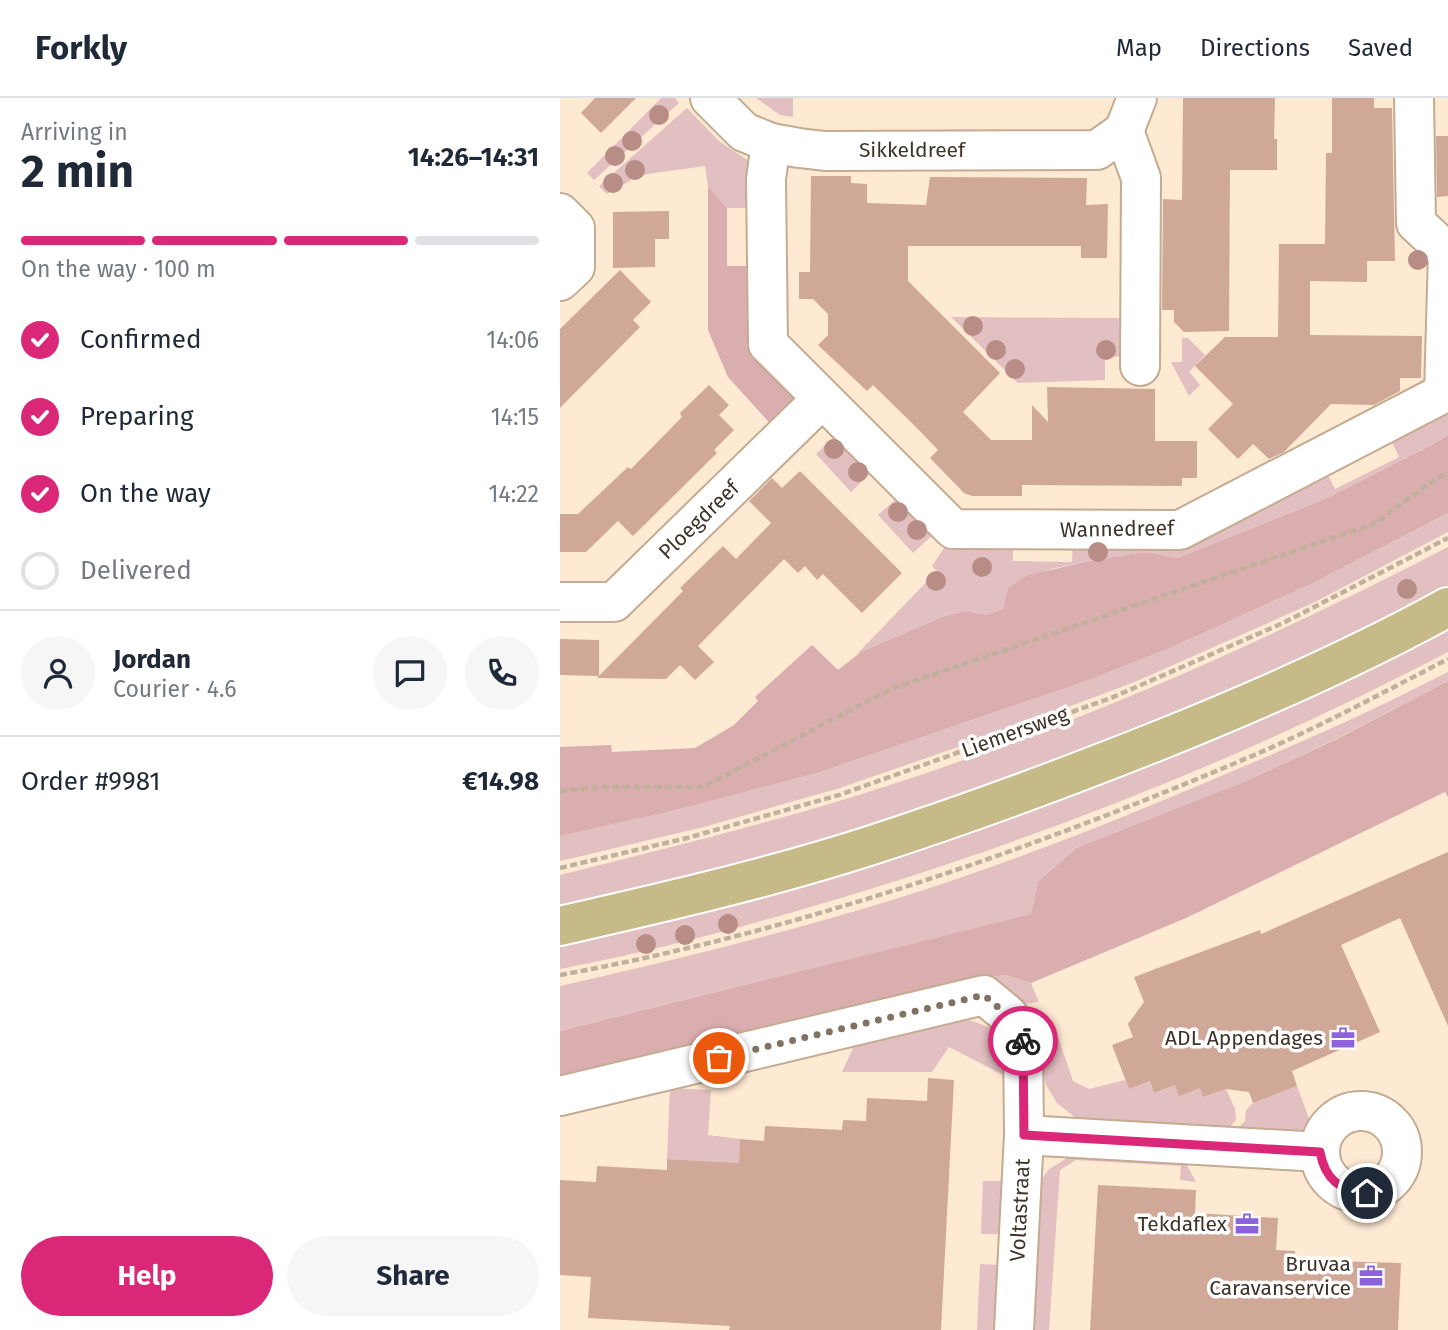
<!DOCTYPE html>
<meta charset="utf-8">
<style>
:root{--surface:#fff;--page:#f6f6f7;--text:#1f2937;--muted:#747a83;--line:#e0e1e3;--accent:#db2777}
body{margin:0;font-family:"Fira Sans",sans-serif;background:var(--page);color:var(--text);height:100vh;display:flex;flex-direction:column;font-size:26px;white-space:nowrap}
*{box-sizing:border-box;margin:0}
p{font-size:23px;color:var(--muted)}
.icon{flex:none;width:38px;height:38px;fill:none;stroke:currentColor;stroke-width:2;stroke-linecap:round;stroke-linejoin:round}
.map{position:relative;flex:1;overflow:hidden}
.drawer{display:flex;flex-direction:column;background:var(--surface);width:560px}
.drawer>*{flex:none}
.pin{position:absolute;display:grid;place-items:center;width:60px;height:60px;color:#fff;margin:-30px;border:4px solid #fff;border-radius:50%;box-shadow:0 2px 7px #0007}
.courier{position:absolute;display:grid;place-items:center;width:70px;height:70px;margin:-35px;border:5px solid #db2777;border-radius:50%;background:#fff;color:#222;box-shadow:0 2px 9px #0007}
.summary em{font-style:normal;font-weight:700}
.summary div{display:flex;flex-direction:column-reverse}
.summary{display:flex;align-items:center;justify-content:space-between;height:119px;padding:0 21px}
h1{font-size:46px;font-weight:700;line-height:52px}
.bar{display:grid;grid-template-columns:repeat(4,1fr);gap:10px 7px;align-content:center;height:84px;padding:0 21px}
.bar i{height:9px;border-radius:5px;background:var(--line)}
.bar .on{background:var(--accent)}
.bar p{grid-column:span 4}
.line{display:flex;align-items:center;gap:18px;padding:0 21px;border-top:2px solid var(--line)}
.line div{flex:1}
.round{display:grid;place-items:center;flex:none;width:74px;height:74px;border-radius:37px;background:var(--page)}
ol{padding:0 21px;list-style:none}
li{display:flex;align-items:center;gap:21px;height:77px}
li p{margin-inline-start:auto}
li .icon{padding:7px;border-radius:50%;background:var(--accent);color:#fff;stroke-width:4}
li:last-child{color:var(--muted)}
li i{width:38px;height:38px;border:4px solid var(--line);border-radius:50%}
.button{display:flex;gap:14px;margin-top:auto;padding:14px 21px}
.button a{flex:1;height:80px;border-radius:42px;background:var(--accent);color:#fff;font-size:28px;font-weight:700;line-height:80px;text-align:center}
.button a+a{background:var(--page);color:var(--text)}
header{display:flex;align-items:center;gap:42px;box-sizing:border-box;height:98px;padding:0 35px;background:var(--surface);border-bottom:2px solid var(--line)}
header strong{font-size:33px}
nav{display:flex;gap:38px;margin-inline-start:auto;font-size:24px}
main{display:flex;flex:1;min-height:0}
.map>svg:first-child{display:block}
</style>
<header>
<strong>Forkly</strong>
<nav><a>Map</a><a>Directions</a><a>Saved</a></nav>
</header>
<main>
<section class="drawer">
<div class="summary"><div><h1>2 min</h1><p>Arriving in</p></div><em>14:26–14:31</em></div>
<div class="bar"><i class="on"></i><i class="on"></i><i class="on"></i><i></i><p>On the way · 100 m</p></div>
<ol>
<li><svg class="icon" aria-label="check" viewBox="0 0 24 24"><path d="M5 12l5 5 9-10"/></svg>Confirmed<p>14:06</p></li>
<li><svg class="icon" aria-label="check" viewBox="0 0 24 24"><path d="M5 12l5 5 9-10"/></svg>Preparing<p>14:15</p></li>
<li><svg class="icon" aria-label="check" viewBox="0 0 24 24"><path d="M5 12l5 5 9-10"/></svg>On the way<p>14:22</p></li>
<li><i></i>Delivered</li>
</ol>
<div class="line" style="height:126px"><a class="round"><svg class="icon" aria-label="person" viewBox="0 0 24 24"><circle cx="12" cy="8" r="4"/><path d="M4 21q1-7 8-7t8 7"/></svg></a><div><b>Jordan</b><p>Courier · 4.6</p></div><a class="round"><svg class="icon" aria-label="chat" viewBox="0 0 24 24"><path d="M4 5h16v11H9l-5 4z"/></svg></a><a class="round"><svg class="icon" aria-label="phone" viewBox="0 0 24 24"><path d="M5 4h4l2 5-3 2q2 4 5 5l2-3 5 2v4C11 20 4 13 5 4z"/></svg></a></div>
<div class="line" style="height:91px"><div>Order #9981</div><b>€14.98</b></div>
<div class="button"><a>Help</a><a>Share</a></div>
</section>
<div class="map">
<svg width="888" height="1232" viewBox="0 0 888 1232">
<rect width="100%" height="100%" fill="#fee9d3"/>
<g fill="#e2bfc1">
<path d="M 101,0 L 115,0 L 119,5 L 34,82 L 27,75 Z"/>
<path d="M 196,0 L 233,0 L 233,19 L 220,17 Z"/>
<path d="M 127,10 L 159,43 L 190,64 L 195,110 L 167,110 L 148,88 L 145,68 L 80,77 L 47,96 L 39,88 Z"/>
<path d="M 561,74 L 567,77 L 570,258 L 545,259 L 545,282 L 458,285 L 391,219 L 561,220 Z"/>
<path d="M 622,240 L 628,240 L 645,257 L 629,274 L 640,287 L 629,298 L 611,264 L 622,264 Z"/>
<path d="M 888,310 L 888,337 L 870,348 L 765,401 L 618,460 L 584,454 L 530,463 L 491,471 L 448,490 L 443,511 L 427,517 L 405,513 L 382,519 L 297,556 L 377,473 L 372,468 L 390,441 L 453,442 L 453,463 L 512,464 L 513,443 L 766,373 L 775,391 L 839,359 L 830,340 Z"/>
<path d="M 280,333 L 315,371 L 291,394 L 256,356 Z"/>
<path d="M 343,395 L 378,432 L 353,455 L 318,417 Z"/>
<path d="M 888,415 L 888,434 L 753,505 L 577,583 L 450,631 L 280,690 L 144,729 L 0,763 L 0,738 L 112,713 L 257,675 L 529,582 L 612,549 L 751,486 Z"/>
<path d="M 888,449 L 888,489 L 704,580 L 559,643 L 306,733 L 0,812 L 0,777 C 112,749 223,722 333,686 C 524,624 709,542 888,449 Z"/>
<path d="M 888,529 L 888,554 C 703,651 507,730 307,792 C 206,823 104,851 0,871 L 0,848 L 76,832 L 235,790 Z"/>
<path d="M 888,574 L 888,583 L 774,642 L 679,686 L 605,717 L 478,784 L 471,816 L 0,933 L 0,888 C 110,863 221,836 329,803 C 442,768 553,724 661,678 C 738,646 814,612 888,574 Z"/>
<path d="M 446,877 L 471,885 L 479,904 L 462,906 L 414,881 Z"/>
<path d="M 399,920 C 437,928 452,939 449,980 L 389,949 L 372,974 L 282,974 L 294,948 Z"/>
<path d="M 490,938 L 498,939 L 513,983 L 529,991 L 565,982 L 569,991 L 590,983 L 594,995 L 615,987 L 640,990 L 644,999 L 666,991 L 675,1011 L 676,1022 L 670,1029 L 656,1031 L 517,1021 L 497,1005 L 486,987 L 480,954 L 483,944 Z"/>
<path d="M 737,988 L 751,1026 L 746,1033 L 676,1032 L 685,1023 L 686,1012 L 693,1005 Z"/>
<path d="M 110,990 L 151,992 L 148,1037 L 180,1041 L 179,1065 L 107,1061 Z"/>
<path d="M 509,1059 L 623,1060 L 636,1084 L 620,1082 L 621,1068 L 516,1062 L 500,1072 L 489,1232 L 469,1232 L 480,1084 L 489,1071 Z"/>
<path d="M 423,1083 L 442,1083 L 440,1136 L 421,1136 Z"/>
<path d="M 420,1166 L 441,1167 L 438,1232 L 417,1232 Z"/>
</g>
<g fill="#daadaf">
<path d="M 148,88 L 167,110 L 167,168 L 195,168 L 239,296 L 216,332 L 168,279 L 148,232 Z"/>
<path d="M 888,337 L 888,415 L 751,486 L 612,549 L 529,582 L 257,675 L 112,713 L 0,738 L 0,649 L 51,647 L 52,654 L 135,650 L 174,627 L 198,603 L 195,599 L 252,547 L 278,572 L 301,554 L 382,519 L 405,513 L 427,517 L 443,511 L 448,490 L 468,477 L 530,463 L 584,454 L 618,460 L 765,401 L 870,348 Z"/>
<path d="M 888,583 L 888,699 L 885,694 L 626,820 L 471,885 L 446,877 L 414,881 L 0,982 L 0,933 L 471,816 L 478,784 L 517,750 L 679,686 L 775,642 Z"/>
</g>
<g fill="#d0a898">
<path d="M 35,0 L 76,0 L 41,35 L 21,15 Z"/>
<path d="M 623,0 L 715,0 L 714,41 L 717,41 L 717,72 L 670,72 L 669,233 L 624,234 L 614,224 L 614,212 L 602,212 L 603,101 L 622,102 Z"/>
<path d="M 772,0 L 814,0 L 814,10 L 832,10 L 835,163 L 807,163 L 807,184 L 750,183 L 750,237 L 862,238 L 861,280 L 840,280 L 840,293 L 814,307 L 771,306 L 724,354 L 709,361 L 693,346 L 678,361 L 648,331 L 673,306 L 635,268 L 665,239 L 718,239 L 719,146 L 765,146 L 766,55 L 772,55 Z"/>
<path d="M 876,38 L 888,38 L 888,98 L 877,99 Z"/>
<path d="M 251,78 L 291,78 L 291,85 L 307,86 L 307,105 L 366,107 L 370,79 L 527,80 L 526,107 L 548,106 L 547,160 L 521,160 L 521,148 L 348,148 L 348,183 L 440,275 L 403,314 L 431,342 L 472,342 L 472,307 L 488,324 L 487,289 L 595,291 L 595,343 L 637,343 L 637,380 L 622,380 L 622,388 L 462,387 L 462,398 L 412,398 L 404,395 L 370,360 L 378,352 L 360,333 L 313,287 L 307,293 L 258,247 L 268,237 L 268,216 L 253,201 L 239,201 L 239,174 L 250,174 Z"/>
<path d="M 109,113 L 109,141 L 95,141 L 95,169 L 53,170 L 53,114 Z"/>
<path d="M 60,172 L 91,204 L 73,222 L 80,229 L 0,310 L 0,231 Z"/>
<path d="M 149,287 L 169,307 L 159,317 L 174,332 L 154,352 L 157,355 L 73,438 L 58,423 L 26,454 L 0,454 L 0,416 L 18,416 L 68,369 L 71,371 L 122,319 L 120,315 Z"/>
<path d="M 240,373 L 342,475 L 302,515 L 263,476 L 257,482 L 245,468 L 238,475 L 224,461 L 138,548 L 154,564 L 135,582 L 120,567 L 106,581 L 37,580 L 123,493 L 120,490 L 163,448 L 176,461 L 211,425 L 189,403 L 212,380 L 222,390 Z"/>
<path d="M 0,541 L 39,542 L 39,578 L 0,577 Z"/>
<path d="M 888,754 L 888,928 L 840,820 L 781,847 L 820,934 L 732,973 L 737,988 L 693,1005 L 689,994 L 666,991 L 643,999 L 640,990 L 619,998 L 615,987 L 594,995 L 590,983 L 569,991 L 552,947 L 573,939 L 568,926 L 584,904 L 574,879 L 700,832 L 701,836 Z"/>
<path d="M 368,980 L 394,982 L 381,1232 L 169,1232 L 170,1228 L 28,1220 L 31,1179 L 0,1177 L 0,1082 L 36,1084 L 37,1068 L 107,1072 L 107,1061 L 179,1065 L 180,1041 L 204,1043 L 205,1028 L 282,1032 L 283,1022 L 306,1023 L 307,1000 L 367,1003 Z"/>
<path d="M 538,1087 L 636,1092 L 635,1115 L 718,1120 L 716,1152 L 735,1153 L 735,1162 L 841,1165 L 838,1232 L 530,1232 Z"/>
</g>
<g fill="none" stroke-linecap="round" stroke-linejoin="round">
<g stroke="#c4ab91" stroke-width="42">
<g id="minor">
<path d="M 150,0 L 184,34 L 211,45 L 239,50 L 265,53 L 537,52 L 564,33 L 577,0"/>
<path d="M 564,33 L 581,80 L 580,268"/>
<path d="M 211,45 L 206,81 L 208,246 L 393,431 L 620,432 L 884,295 L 888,155 L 856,125 L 854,0"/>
<path d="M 0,115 L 15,130 L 15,169 L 0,183"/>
<path d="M 0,504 L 54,504 L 262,301"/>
<path d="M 0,998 L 424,897 L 448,917 L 463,940 L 464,1037 L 454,1232"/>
<circle cx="801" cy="1054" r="41"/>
<path d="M 464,1037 L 760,1054"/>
</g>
</g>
<g stroke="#fff" stroke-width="42">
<path id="major" d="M 0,828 C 105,804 210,780 312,747 C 408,716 502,681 595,644 C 695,604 794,561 888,509"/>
</g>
<g stroke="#c1b09d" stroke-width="4.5" stroke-dasharray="7 3.5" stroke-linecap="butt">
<path d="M 0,693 L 40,689 L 143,689 L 331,591 L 816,425 L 850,399 L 888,374"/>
<path d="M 0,770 L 127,740 L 279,697 L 551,600 L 723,525 L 888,440"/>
<path d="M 0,877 C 241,833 474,751 699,655 C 763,627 826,593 888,561"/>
</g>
<use href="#minor" stroke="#fff" stroke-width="38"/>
<use href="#major" stroke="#c6ba88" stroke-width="38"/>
</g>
<g fill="#b88d86">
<circle cx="99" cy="17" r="10"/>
<circle cx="72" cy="43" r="10"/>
<circle cx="55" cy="58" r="10"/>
<circle cx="75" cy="72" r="10"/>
<circle cx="53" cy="85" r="10"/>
<circle cx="858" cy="162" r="10"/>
<circle cx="413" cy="228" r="10"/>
<circle cx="436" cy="252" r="10"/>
<circle cx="546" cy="252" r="10"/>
<circle cx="455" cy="271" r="10"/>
<circle cx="274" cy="351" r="10"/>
<circle cx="298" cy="374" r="10"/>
<circle cx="338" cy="414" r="10"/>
<circle cx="357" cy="432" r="10"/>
<circle cx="538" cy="454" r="10"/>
<circle cx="422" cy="469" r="10"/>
<circle cx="376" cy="483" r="10"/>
<circle cx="847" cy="491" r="10"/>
<circle cx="168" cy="826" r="10"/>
<circle cx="125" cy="837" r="10"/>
<circle cx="86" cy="846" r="10"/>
</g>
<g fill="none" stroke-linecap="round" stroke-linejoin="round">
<path stroke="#817364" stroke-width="7" stroke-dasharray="0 12.6" d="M 159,960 L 424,897 L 447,917 L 463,943"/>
<path stroke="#db2777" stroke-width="9" d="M 463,943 L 464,1037 L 760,1054 C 765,1081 780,1094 807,1095"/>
</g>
<defs>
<g id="office-bare" transform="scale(1.89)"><path d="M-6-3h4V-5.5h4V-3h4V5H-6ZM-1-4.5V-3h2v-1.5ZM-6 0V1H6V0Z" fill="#8c62dd" stroke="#fff" stroke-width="2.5" paint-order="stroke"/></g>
</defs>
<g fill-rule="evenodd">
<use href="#office-bare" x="783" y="940"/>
<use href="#office-bare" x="687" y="1126"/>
<use href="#office-bare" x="811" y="1178"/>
</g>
<g text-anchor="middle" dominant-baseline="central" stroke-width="7" stroke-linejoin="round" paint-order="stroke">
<g font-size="21" fill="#3e3429" stroke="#fff">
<text x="352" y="52">Sikkeldreef</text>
<text transform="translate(139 422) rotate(-44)">Ploegdreef</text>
<text transform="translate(557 431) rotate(-1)">Wannedreef</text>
<text transform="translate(455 634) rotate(-20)">Liemersweg</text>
<text transform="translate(460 1112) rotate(-87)">Voltastraat</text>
</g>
<g font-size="21" fill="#3e3429" stroke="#fff" text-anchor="end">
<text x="763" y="940">ADL Appendages</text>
<text x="667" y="1126">Tekdaflex</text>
<text x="791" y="1166">Bruvaa<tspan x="791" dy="24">Caravanservice</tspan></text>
</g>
</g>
</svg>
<div class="pin" style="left:159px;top:960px;background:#ea580c"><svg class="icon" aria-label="bag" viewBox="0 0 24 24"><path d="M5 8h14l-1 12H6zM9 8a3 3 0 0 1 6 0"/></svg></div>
<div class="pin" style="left:807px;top:1095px;background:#1f2937"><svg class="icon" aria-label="home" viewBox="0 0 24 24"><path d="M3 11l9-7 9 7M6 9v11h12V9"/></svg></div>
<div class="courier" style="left:463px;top:943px"><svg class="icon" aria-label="bike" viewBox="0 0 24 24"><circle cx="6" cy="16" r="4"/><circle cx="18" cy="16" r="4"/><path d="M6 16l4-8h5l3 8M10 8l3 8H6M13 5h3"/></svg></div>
</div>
</main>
